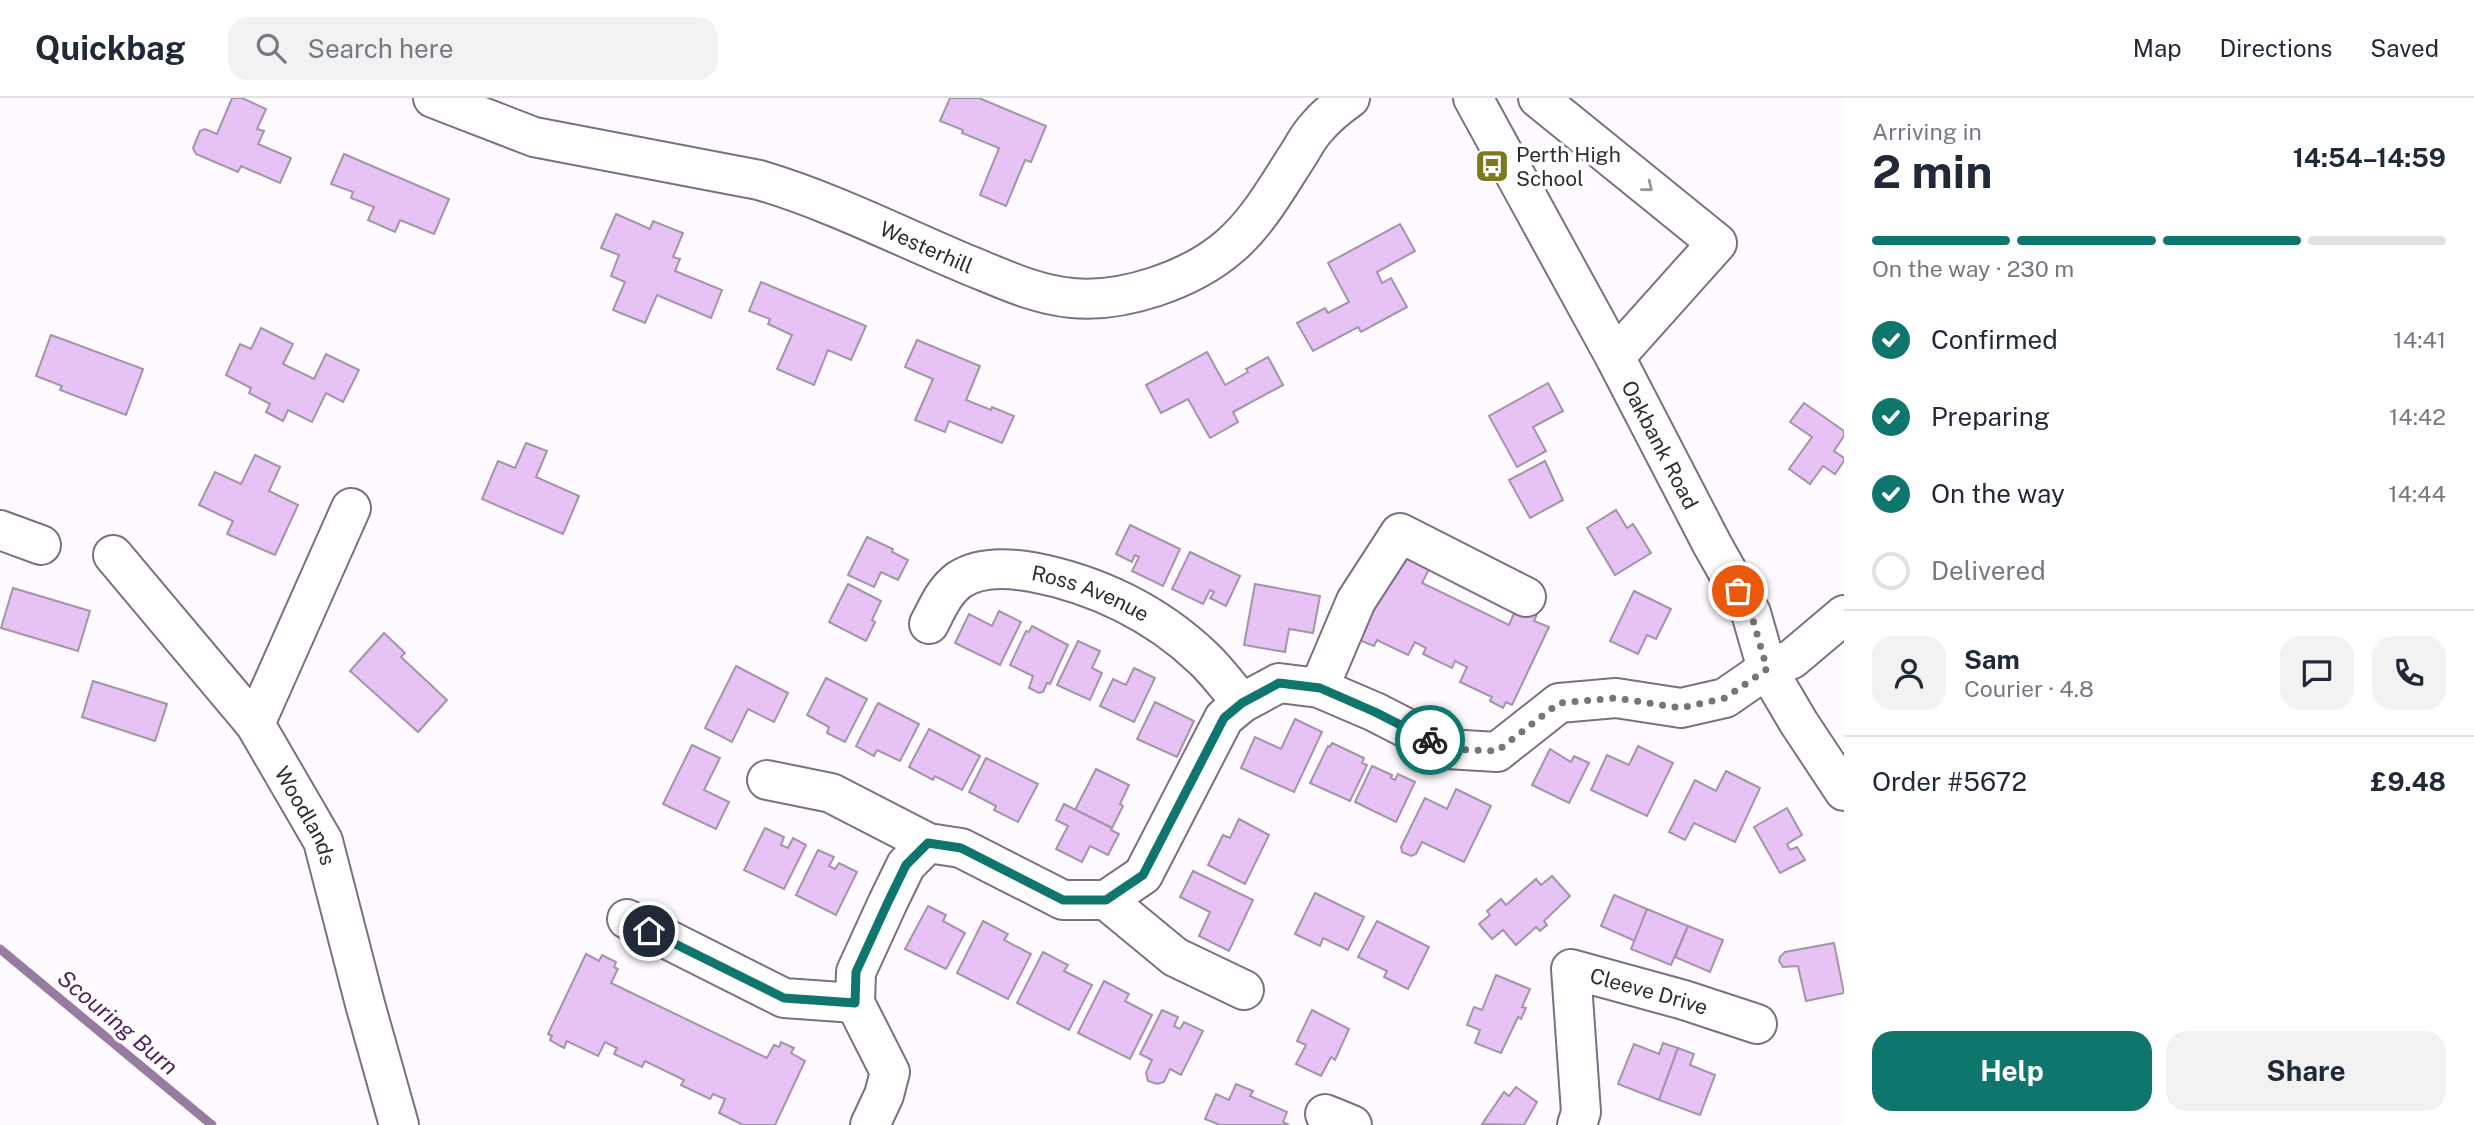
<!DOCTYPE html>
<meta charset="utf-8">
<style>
:root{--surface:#fff;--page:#f2f2f3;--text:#1f2937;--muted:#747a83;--line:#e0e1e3;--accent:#0f766e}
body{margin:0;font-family:"Public Sans",sans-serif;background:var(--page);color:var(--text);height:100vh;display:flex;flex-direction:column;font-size:26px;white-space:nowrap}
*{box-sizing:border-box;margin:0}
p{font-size:23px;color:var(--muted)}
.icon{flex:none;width:38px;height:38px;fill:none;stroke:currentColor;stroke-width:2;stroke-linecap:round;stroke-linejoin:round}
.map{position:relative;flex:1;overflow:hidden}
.details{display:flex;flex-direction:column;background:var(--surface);width:630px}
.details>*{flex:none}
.pin{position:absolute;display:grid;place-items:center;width:60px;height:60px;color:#fff;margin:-30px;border:4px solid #fff;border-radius:50%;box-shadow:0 2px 7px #0007}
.courier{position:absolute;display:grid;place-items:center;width:70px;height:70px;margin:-35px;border:5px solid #0f766e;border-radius:50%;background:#fff;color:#222;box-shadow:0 2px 9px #0007}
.overview em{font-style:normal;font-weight:700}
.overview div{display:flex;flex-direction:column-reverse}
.overview{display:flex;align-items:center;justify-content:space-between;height:119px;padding:0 28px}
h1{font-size:46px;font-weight:700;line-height:52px}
.bar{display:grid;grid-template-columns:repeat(4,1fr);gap:10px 7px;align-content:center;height:84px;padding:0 28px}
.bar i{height:9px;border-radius:5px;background:var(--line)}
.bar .current{background:var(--accent)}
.bar p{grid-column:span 4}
.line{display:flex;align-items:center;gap:18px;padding:0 28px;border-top:2px solid var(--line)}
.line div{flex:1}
.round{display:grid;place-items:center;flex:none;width:74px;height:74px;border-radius:21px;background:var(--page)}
ol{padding:0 28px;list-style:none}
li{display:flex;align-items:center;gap:21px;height:77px}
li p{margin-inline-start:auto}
li .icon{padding:7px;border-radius:50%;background:var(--accent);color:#fff;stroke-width:4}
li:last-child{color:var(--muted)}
li i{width:38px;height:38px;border:4px solid var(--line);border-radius:50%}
.cta{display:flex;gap:14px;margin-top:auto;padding:14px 28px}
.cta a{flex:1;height:80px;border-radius:21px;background:var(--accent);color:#fff;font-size:28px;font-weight:700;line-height:80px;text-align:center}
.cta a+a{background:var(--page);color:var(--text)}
header{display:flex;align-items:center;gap:42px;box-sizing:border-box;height:98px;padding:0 35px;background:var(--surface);border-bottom:2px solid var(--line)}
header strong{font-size:33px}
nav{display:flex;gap:38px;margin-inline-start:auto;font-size:24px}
.search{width:490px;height:63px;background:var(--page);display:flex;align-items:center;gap:18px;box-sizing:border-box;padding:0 24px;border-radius:21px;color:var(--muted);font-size:26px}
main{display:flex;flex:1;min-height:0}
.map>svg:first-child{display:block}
</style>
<header>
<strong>Quickbag</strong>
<div class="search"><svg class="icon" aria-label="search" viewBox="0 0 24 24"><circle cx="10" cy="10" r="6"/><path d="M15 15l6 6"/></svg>Search here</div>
<nav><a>Map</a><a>Directions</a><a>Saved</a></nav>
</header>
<main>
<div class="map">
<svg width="1844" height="1027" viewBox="0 0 1844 1027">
<rect width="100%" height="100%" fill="#fefaff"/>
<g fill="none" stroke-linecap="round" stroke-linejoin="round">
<path stroke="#977ca1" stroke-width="9" d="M 0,851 L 212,1027"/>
</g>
<g fill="#e7c2f5" stroke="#a394a8" stroke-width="2">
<path d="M 232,0 L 242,0 L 266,11 L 257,31 L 264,33 L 258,46 L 291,60 L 280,85 L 241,68 L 238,74 L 196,56 L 193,50 L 200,33 L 205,31 L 217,36 Z"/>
<path d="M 950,0 L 979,0 L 1046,28 L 1031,64 L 1025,62 L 1006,108 L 980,97 L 999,50 L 962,35 L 963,32 L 940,23 Z"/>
<path d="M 344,56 L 449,101 L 434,136 L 400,122 L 395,134 L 368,122 L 374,109 L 351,100 L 353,94 L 331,86 Z"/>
<path d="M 616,116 L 650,131 L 653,123 L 683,135 L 673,159 L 680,161 L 675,173 L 722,192 L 711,220 L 657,197 L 645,225 L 613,212 L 625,184 L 611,178 L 619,157 L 601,150 Z"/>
<path d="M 1400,126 L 1415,153 L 1377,174 L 1382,185 L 1391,180 L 1407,209 L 1361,234 L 1358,229 L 1313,253 L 1297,225 L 1325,210 L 1328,215 L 1349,204 L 1328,165 Z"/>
<path d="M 761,184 L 866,228 L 851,262 L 828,252 L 814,287 L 777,271 L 792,237 L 768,226 L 770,221 L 749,213 Z"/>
<path d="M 261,230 L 293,246 L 283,266 L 314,281 L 326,256 L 359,272 L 343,304 L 326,295 L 312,324 L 288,312 L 283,323 L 266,314 L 270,306 L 249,295 L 251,290 L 226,277 L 240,246 L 251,251 Z"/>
<path d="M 51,237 L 143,271 L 126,317 L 60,292 L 62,288 L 36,278 Z"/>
<path d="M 917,242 L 980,268 L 966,302 L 991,312 L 992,309 L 1014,318 L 1002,345 L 949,323 L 945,334 L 915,322 L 933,281 L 905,269 Z"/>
<path d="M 1207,254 L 1225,287 L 1248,274 L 1246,271 L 1268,259 L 1283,287 L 1233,314 L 1238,324 L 1210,340 L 1188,301 L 1161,315 L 1146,287 Z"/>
<path d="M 1548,285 L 1563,313 L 1533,329 L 1546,353 L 1517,369 L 1489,318 Z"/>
<path d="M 1804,305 L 1844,333 L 1844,338 L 1834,353 L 1844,360 L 1844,363 L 1835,376 L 1823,368 L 1810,386 L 1789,371 L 1812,339 L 1790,324 Z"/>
<path d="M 526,345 L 547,353 L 536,379 L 579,398 L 563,436 L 482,401 L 498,363 L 515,370 Z"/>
<path d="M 255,357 L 280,369 L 269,393 L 298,407 L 275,457 L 227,436 L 233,423 L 199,407 L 215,374 L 241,386 Z"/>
<path d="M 1545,363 L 1563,402 L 1530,420 L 1509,382 Z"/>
<path d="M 1616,412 L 1627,430 L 1633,426 L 1651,455 L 1615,477 L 1587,430 Z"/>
<path d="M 1130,427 L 1180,451 L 1163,488 L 1132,473 L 1139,459 L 1135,457 L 1132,464 L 1116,456 Z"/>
<path d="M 867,439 L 893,451 L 892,454 L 908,462 L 898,482 L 881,474 L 874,489 L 848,477 Z"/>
<path d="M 1190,454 L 1240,478 L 1226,508 L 1210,500 L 1214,494 L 1210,492 L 1203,506 L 1172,491 Z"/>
<path d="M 1396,455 L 1426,463 L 1429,471 L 1422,485 L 1509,527 L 1515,513 L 1523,509 L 1537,516 L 1534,523 L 1549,529 L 1512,607 L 1506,604 L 1503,610 L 1490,603 L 1492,599 L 1460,584 L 1467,569 L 1455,563 L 1452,570 L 1423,556 L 1426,550 L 1415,544 L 1408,557 L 1377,542 L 1374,548 L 1359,542 Z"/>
<path d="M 848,486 L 881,503 L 872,522 L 875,524 L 866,543 L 829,524 Z"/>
<path d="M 1255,486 L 1320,498 L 1313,535 L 1289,531 L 1285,554 L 1244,547 Z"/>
<path d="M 13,490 L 90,513 L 78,553 L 1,530 Z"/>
<path d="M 1634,493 L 1671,511 L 1656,541 L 1647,537 L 1638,556 L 1610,543 Z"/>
<path d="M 999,513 L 1021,524 L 1000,567 L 955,545 L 969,516 L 992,528 Z"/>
<path d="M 1032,528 L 1068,547 L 1050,586 L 1047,585 L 1043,594 L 1039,595 L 1029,590 L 1033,578 L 1010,567 L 1026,533 L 1029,534 Z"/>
<path d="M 384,535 L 405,555 L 401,559 L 447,602 L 418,634 L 350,573 Z"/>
<path d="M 1078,543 L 1100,553 L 1092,570 L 1102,575 L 1090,602 L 1057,587 Z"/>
<path d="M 736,568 L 788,595 L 774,624 L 748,611 L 732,644 L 705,630 Z"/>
<path d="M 1134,570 L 1155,580 L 1134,624 L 1100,608 L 1113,581 L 1126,587 Z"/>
<path d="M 826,580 L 867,601 L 845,644 L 827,635 L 829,629 L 807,617 Z"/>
<path d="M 93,583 L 167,606 L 155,643 L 82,619 Z"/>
<path d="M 1155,604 L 1194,623 L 1177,659 L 1137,641 Z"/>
<path d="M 878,605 L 919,626 L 900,663 L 877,652 L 874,658 L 856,648 Z"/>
<path d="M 1295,621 L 1322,634 L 1294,694 L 1241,670 L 1255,639 L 1281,651 Z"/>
<path d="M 929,631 L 980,658 L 962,692 L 935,678 L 933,682 L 909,669 Z"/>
<path d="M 1332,645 L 1364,660 L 1362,665 L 1367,667 L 1350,703 L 1310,685 L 1328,648 L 1330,649 Z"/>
<path d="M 692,647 L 720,660 L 704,692 L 729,704 L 716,731 L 663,706 Z"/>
<path d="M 1638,648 L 1673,665 L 1647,718 L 1591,692 L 1607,657 L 1629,667 Z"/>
<path d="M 1550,651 L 1571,664 L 1574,658 L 1589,665 L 1569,705 L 1532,687 Z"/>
<path d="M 986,660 L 1038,686 L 1018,724 L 994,712 L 996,708 L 969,694 Z"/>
<path d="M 1372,668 L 1392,677 L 1391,680 L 1395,682 L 1398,676 L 1415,684 L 1396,724 L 1355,704 Z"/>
<path d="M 1096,671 L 1129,687 L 1120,706 L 1123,708 L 1112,730 L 1075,712 Z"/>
<path d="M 1726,673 L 1760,690 L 1735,744 L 1694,725 L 1685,742 L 1669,734 L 1695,682 L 1716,693 Z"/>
<path d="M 1456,691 L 1491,708 L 1464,764 L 1422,744 L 1416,756 L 1411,758 L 1402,754 L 1401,749 L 1425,700 L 1447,711 Z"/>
<path d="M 1064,706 L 1112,730 L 1111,732 L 1119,736 L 1108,757 L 1090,748 L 1082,764 L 1056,751 L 1068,728 L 1056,722 Z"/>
<path d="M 1787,710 L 1802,737 L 1787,746 L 1790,752 L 1797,749 L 1805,762 L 1780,775 L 1754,729 Z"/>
<path d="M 1239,721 L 1269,737 L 1245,786 L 1208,767 L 1223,737 L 1230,740 Z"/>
<path d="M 765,730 L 784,739 L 781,747 L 788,750 L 793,740 L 806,747 L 784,791 L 744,772 Z"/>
<path d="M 818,752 L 834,759 L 829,768 L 835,771 L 839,765 L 857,774 L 836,817 L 796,797 Z"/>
<path d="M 1193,773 L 1253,802 L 1229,853 L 1199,838 L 1210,814 L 1180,799 Z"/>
<path d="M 1552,778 L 1570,798 L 1544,823 L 1547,827 L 1540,833 L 1536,829 L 1516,847 L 1503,832 L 1492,841 L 1479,826 L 1490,817 L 1487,813 L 1501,801 L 1506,807 L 1536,781 L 1541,787 Z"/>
<path d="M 1315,795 L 1364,819 L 1348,852 L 1323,840 L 1320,848 L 1295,836 Z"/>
<path d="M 1614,797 L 1647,811 L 1635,843 L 1601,828 Z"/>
<path d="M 928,808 L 946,817 L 943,823 L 965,835 L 946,871 L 905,851 Z"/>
<path d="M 1647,811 L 1688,828 L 1671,867 L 1631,851 Z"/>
<path d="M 983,823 L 1008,836 L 1004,842 L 1031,856 L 1008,901 L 957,875 Z"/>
<path d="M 1377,823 L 1429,849 L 1408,891 L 1384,879 L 1387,873 L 1358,859 Z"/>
<path d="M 1688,828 L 1723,842 L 1710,874 L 1675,859 Z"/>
<path d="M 1834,845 L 1844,895 L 1806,903 L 1798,868 L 1783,869 L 1779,863 L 1780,859 L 1785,854 Z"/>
<path d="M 1043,854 L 1068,867 L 1064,873 L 1092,887 L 1069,932 L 1017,905 Z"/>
<path d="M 586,856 L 599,863 L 602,857 L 616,864 L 614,869 L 618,871 L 611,885 L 767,960 L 774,947 L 779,949 L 781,944 L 794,950 L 791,955 L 805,963 L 775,1027 L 743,1027 L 719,1015 L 725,1001 L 713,996 L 710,1001 L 681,987 L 684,982 L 645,963 L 642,969 L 614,956 L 617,950 L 605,944 L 598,958 L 567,943 L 564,950 L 550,942 L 552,938 L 548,936 Z"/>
<path d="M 1496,877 L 1530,891 L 1522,909 L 1526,910 L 1521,921 L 1518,919 L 1501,955 L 1475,945 L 1480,932 L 1467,927 L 1474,909 L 1482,912 Z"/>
<path d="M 1104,883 L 1129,896 L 1125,903 L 1152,917 L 1130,961 L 1078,935 Z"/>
<path d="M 1162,912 L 1178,919 L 1174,928 L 1180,931 L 1184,924 L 1203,933 L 1181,977 L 1170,971 L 1164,984 L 1157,986 L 1148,983 L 1146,975 L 1152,962 L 1140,956 Z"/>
<path d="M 1312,912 L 1349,931 L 1335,962 L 1331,959 L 1321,978 L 1296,966 L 1306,947 L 1297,943 Z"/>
<path d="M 1663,945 L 1678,950 L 1659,1002 L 1618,986 L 1634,946 L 1659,956 Z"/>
<path d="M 1678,950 L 1694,956 L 1690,967 L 1715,977 L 1700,1017 L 1659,1002 Z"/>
<path d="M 1236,986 L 1253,993 L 1250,998 L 1287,1014 L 1283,1024 L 1289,1027 L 1220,1027 L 1205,1021 L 1216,996 L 1229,1002 Z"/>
<path d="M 1516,989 L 1537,1004 L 1524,1027 L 1482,1026 L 1504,994 L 1509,998 Z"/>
</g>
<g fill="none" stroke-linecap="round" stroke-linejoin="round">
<g stroke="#7d6f82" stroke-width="42">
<g id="minor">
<path id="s1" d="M 433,0 L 534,39 L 759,82 C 830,103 897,137 966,166 C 999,179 1035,197 1072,200 C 1123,205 1191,182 1230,148 C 1259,123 1279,86 1300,54 C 1305,45 1311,35 1318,28 C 1327,17 1339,8 1350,0"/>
<path id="s2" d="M 1473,0 L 1615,259 L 1713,448 L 1751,515 L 1767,571 L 1799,625 L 1844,693"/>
<path d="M 1538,0 L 1717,145 L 1615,259"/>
<path d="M 0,432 L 41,447"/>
<path id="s3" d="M 113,457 L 255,626 L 323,743 L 365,906 L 399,1027"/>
<path id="s4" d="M 929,526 C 937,511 944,493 959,482 C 980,468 1009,470 1032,474 C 1096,486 1156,515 1203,560 C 1217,573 1229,590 1242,605"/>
<path d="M 1319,590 L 1356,503 L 1400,435 L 1526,499"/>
<path d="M 255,626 L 351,410"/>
<path d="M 767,682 L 831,695 L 928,745"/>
<path d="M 1106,802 L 1175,859 L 1244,892"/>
<path d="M 627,821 L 784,900 L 855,905 L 890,974 L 884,997 L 870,1027"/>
<path d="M 855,905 L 856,874 L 888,804 L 906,767 L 928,745 L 961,750 L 1063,802 L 1106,802 L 1143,777 L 1224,620 L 1242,605 L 1279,585 L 1319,590 L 1375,614 L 1447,651 L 1497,654 L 1559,605 L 1616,600 L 1681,610 L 1725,600 L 1767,571 L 1792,561 L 1844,517"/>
<path d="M 1325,1016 L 1352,1027"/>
<path id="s5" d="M 1577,1027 L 1581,1014 L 1571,871 L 1684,902 L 1757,926"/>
</g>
</g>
<use href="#minor" stroke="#fff" stroke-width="38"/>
</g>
<defs><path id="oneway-chevron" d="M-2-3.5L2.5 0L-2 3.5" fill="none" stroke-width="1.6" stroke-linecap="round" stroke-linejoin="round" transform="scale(1.75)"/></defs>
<use stroke="#98959a" href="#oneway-chevron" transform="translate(1648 89) rotate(39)"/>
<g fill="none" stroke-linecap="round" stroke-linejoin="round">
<path stroke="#79737b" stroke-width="7" stroke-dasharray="0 12.6" d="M 1430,642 L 1447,651 L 1497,653 L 1559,605 L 1616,600 L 1681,610 L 1725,600 L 1767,571 L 1751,515 L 1738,493"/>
<path stroke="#0f766e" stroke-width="9" d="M 649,833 L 784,900 L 855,905 L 856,874 L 888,804 L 906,767 L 928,745 L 961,750 L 1063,802 L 1106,802 L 1143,777 L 1224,620 L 1242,605 L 1279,585 L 1320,590 L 1375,614 L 1430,642"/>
</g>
<defs>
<g id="bus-square" transform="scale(1.75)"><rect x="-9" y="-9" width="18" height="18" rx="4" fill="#7e791f" stroke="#fff"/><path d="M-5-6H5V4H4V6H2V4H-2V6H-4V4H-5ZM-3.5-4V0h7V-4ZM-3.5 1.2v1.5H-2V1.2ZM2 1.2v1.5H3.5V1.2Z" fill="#fff"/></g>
</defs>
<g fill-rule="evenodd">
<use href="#bus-square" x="1492" y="68"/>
</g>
<g text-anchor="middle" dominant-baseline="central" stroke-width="7" stroke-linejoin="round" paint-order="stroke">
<g font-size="21" fill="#312b34" stroke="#fff" text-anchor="start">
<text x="1516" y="56">Perth High<tspan x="1516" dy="24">School</tspan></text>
</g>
<g font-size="21" fill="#312b34" stroke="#fff">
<text stroke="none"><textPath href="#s1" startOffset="518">Westerhill</textPath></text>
<text stroke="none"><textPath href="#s2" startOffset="394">Oakbank Road</textPath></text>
<text stroke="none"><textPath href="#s4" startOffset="191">Ross Avenue</textPath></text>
<text stroke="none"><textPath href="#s3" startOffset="326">Woodlands</textPath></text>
<text stroke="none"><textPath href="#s5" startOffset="238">Cleeve Drive</textPath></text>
</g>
<g font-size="23" font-style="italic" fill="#512561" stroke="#fff">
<text transform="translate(118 924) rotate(40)">Scouring Burn</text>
</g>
</g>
</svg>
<div class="pin" style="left:1738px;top:493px;background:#ea580c"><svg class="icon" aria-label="bag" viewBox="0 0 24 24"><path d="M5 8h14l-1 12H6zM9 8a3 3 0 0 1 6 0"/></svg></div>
<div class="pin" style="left:649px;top:833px;background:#1f2937"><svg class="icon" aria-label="home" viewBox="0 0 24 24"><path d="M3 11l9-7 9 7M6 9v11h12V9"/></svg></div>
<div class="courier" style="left:1430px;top:642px"><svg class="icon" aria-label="bike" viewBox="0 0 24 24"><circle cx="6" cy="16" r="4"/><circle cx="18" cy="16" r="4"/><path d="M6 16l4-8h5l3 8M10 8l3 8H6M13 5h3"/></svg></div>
</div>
<section class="details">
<div class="overview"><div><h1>2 min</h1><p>Arriving in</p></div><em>14:54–14:59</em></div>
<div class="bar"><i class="current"></i><i class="current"></i><i class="current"></i><i></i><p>On the way · 230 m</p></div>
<ol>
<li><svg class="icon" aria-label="check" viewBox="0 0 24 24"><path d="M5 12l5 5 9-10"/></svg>Confirmed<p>14:41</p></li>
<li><svg class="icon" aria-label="check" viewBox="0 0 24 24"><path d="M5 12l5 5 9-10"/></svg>Preparing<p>14:42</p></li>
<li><svg class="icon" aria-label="check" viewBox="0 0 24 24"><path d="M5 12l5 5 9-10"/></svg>On the way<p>14:44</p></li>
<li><i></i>Delivered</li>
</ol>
<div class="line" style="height:126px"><a class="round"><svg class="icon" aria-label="person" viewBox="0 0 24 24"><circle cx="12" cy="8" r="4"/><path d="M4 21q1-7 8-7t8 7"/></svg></a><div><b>Sam</b><p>Courier · 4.8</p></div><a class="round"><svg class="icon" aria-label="chat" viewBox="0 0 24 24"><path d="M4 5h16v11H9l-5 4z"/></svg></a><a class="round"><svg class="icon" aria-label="phone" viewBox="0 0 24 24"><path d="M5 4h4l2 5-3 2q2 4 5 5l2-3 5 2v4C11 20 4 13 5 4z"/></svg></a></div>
<div class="line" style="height:91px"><div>Order #5672</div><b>£9.48</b></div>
<div class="cta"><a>Help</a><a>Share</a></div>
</section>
</main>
